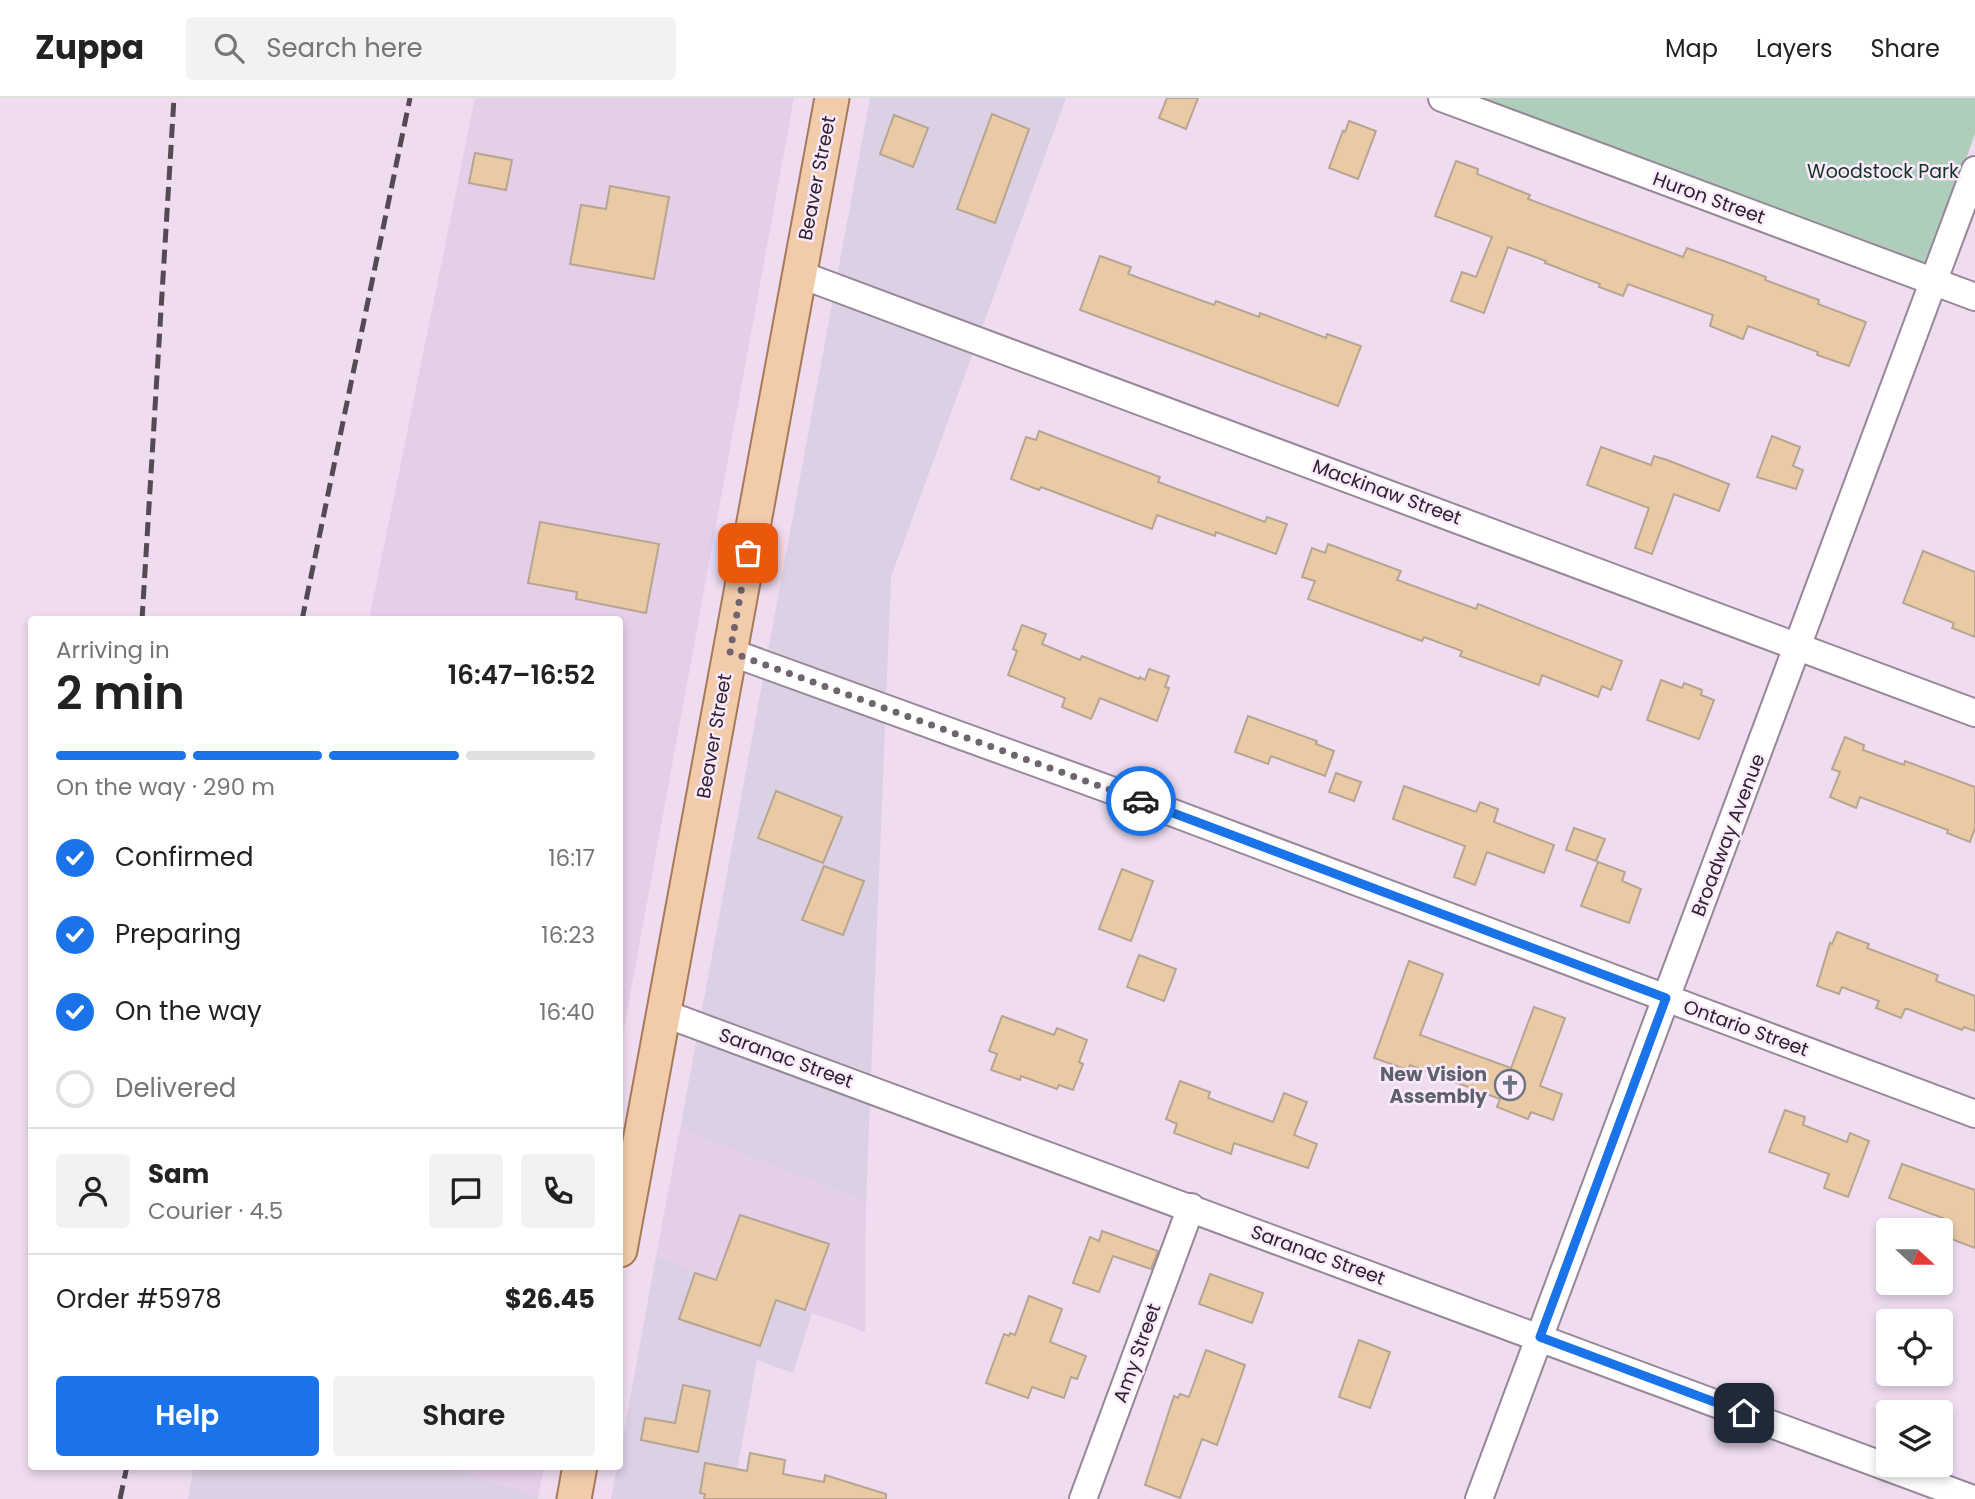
<!DOCTYPE html>
<meta charset="utf-8">
<style>
:root{--surface:#fff;--page:#f2f2f2;--text:#222;--muted:#767676;--line:#e0e0e0;--accent:#1a73e8}
body{margin:0;font-family:Poppins,sans-serif;background:var(--page);color:var(--text);height:100vh;display:flex;flex-direction:column;font-size:26px;white-space:nowrap}
*{box-sizing:border-box;margin:0}
p{font-size:23px;color:var(--muted)}
.icon{flex:none;width:38px;height:38px;fill:none;stroke:currentColor;stroke-width:2;stroke-linecap:round;stroke-linejoin:round}
.map{position:relative;flex:1;overflow:hidden}
.drawer{position:absolute;left:28px;top:518px;width:595px;height:854px;display:flex;flex-direction:column;background:var(--surface);border-radius:7px;box-shadow:0 4px 10px #0003}
.drawer>*{flex:none}
.needle{width:46px;rotate:111deg}
.fabs{position:absolute;left:1876px;top:1120px;display:grid;gap:14px}
.fabs a{display:grid;place-items:center;width:77px;height:77px;border-radius:7px;background:var(--surface);box-shadow:0 4px 10px #0003;font-size:35px}
.pin{position:absolute;display:grid;place-items:center;width:60px;height:60px;color:#fff;margin:-30px;border-radius:14px;box-shadow:0 4px 10px #0006}
.courier{position:absolute;display:grid;place-items:center;width:70px;height:70px;margin:-35px;border:5px solid #1a73e8;border-radius:50%;background:#fff;color:#222;box-shadow:0 2px 9px #0007}
.headline em{font-style:normal;font-weight:600}
.headline div{display:flex;flex-direction:column-reverse}
.headline{display:flex;align-items:center;justify-content:space-between;height:119px;padding:0 28px}
h1{font-size:46px;font-weight:600;line-height:52px}
.bar{display:grid;grid-template-columns:repeat(4,1fr);gap:10px 7px;align-content:center;height:84px;padding:0 28px}
.bar i{height:9px;border-radius:5px;background:var(--line)}
.bar .on{background:var(--accent)}
.bar p{grid-column:span 4}
.line{display:flex;align-items:center;gap:18px;padding:0 28px;border-top:2px solid var(--line)}
.line div{flex:1}
.round{display:grid;place-items:center;flex:none;width:74px;height:74px;border-radius:7px;background:var(--page)}
ol{padding:0 28px;list-style:none}
li{display:flex;align-items:center;gap:21px;height:77px}
li p{margin-inline-start:auto}
li .icon{padding:7px;border-radius:50%;background:var(--accent);color:#fff;stroke-width:4}
li:last-child{color:var(--muted)}
li i{width:38px;height:38px;border:4px solid var(--line);border-radius:50%}
.primary-button{display:flex;gap:14px;margin-top:auto;padding:14px 28px}
.primary-button a{flex:1;height:80px;border-radius:7px;background:var(--accent);color:#fff;font-size:28px;font-weight:600;line-height:80px;text-align:center}
.primary-button a+a{background:var(--page);color:var(--text)}
header{display:flex;align-items:center;gap:42px;box-sizing:border-box;height:98px;padding:0 35px;background:var(--surface);border-bottom:2px solid var(--line)}
header strong{font-size:33px}
nav{display:flex;gap:38px;margin-inline-start:auto;font-size:24px}
.search{width:490px;height:63px;background:var(--page);display:flex;align-items:center;gap:18px;box-sizing:border-box;padding:0 24px;border-radius:7px;color:var(--muted);font-size:26px}
.map>svg:first-child{display:block}
</style>
<header>
<strong>Zuppa</strong>
<div class="search"><svg class="icon" aria-label="search" viewBox="0 0 24 24"><circle cx="10" cy="10" r="6"/><path d="M15 15l6 6"/></svg>Search here</div>
<nav><a>Map</a><a>Layers</a><a>Share</a></nav>
</header>
<div class="map">
<svg width="1975" height="1401" viewBox="0 0 1975 1401">
<rect width="100%" height="100%" fill="#efdcf0"/>
<g fill="#dcd0e4">
<path d="M 870,0 L 1066,0 L 891,479 L 866,1104 L 680,1031 Z"/>
<path d="M 656,1158 L 812,1215 L 793,1275 L 757,1262 L 732,1401 L 611,1401 L 617,1369 L 620,1368 L 620,1356 Z"/>
<path d="M 194,1368 L 452,1369 L 538,1399 L 538,1401 L 188,1401 Z"/>
</g>
<g fill="#e5cee7">
<path d="M 475,0 L 794,0 L 620,952 L 620,522 L 369,522 Z"/>
<path d="M 680,1031 L 866,1104 L 865,1234 L 656,1158 Z"/>
<path d="M 452,1369 L 544,1369 L 538,1399 Z"/>
</g>
<path fill="#aecdba" d="M 1478,0 L 1975,0 L 1975,36 L 1928,167 Z"/>
<g fill="#e9caa5" stroke="#b6a591" stroke-width="2">
<path d="M 1167,0 L 1198,0 L 1186,31 L 1159,20 Z"/>
<path d="M 992,16 L 1029,31 L 995,125 L 957,111 Z"/>
<path d="M 894,17 L 928,30 L 913,69 L 880,56 Z"/>
<path d="M 1349,23 L 1376,33 L 1358,81 L 1329,70 L 1343,33 L 1345,34 Z"/>
<path d="M 475,55 L 512,62 L 506,92 L 469,85 Z"/>
<path d="M 1456,63 L 1478,71 L 1477,76 L 1530,97 L 1528,101 L 1683,159 L 1687,150 L 1732,166 L 1766,179 L 1765,182 L 1819,202 L 1818,206 L 1866,224 L 1849,268 L 1817,257 L 1818,254 L 1748,228 L 1743,241 L 1740,240 L 1710,228 L 1713,217 L 1628,186 L 1623,198 L 1599,189 L 1600,186 L 1545,165 L 1546,163 L 1508,149 L 1484,215 L 1451,203 L 1462,174 L 1476,179 L 1492,139 L 1435,118 Z"/>
<path d="M 610,88 L 669,99 L 654,181 L 570,166 L 581,107 L 606,111 Z"/>
<path d="M 1100,158 L 1131,169 L 1128,176 L 1214,207 L 1216,203 L 1259,219 L 1260,215 L 1326,240 L 1327,236 L 1361,248 L 1338,308 L 1080,212 Z"/>
<path d="M 1039,333 L 1160,379 L 1158,384 L 1212,404 L 1265,424 L 1267,419 L 1287,426 L 1276,456 L 1216,434 L 1215,438 L 1157,417 L 1152,431 L 1041,389 L 1039,392 L 1011,381 L 1026,339 L 1036,342 Z"/>
<path d="M 1772,338 L 1800,349 L 1793,368 L 1803,372 L 1796,391 L 1757,379 Z"/>
<path d="M 1601,349 L 1651,367 L 1654,358 L 1667,362 L 1729,386 L 1719,413 L 1674,396 L 1652,456 L 1635,450 L 1649,410 L 1587,387 Z"/>
<path d="M 540,424 L 659,446 L 646,515 L 576,501 L 577,494 L 528,485 Z"/>
<path d="M 1328,446 L 1401,473 L 1397,482 L 1476,511 L 1478,506 L 1622,563 L 1611,592 L 1602,588 L 1598,599 L 1542,577 L 1539,587 L 1460,558 L 1462,553 L 1424,539 L 1422,543 L 1308,501 L 1315,483 L 1302,479 L 1312,450 L 1325,455 Z"/>
<path d="M 1923,453 L 1975,474 L 1975,539 L 1952,530 L 1954,525 L 1903,505 Z"/>
<path d="M 1022,527 L 1046,536 L 1042,546 L 1080,562 L 1082,558 L 1139,581 L 1140,579 L 1145,582 L 1149,571 L 1169,578 L 1165,589 L 1169,590 L 1157,623 L 1100,600 L 1091,621 L 1062,609 L 1065,600 L 1008,577 L 1017,553 L 1013,551 Z"/>
<path d="M 1661,582 L 1682,590 L 1684,585 L 1702,592 L 1701,597 L 1714,602 L 1699,641 L 1647,622 Z"/>
<path d="M 1248,618 L 1317,643 L 1316,646 L 1334,653 L 1325,678 L 1271,658 L 1268,666 L 1235,654 Z"/>
<path d="M 1845,639 L 1864,647 L 1863,652 L 1904,667 L 1905,663 L 1975,689 L 1975,730 L 1970,744 L 1947,735 L 1948,732 L 1860,699 L 1856,710 L 1830,699 L 1840,674 L 1832,671 Z"/>
<path d="M 1336,675 L 1361,684 L 1354,703 L 1329,694 Z"/>
<path d="M 1404,688 L 1476,714 L 1480,704 L 1498,711 L 1494,724 L 1554,747 L 1544,775 L 1487,754 L 1475,787 L 1454,779 L 1465,748 L 1393,721 Z"/>
<path d="M 776,693 L 842,719 L 823,765 L 758,740 Z"/>
<path d="M 1574,730 L 1605,741 L 1596,763 L 1566,752 Z"/>
<path d="M 1598,764 L 1625,774 L 1622,783 L 1641,791 L 1629,825 L 1581,808 Z"/>
<path d="M 824,768 L 864,783 L 843,837 L 802,822 Z"/>
<path d="M 1122,771 L 1153,783 L 1131,843 L 1099,831 Z"/>
<path d="M 1837,834 L 1869,846 L 1867,850 L 1938,877 L 1936,883 L 1975,898 L 1975,933 L 1964,929 L 1962,932 L 1908,911 L 1905,911 L 1901,920 L 1876,910 L 1879,903 L 1842,889 L 1839,896 L 1817,888 L 1830,845 L 1832,846 Z"/>
<path d="M 1139,857 L 1176,871 L 1164,903 L 1127,889 Z"/>
<path d="M 1409,863 L 1443,876 L 1420,937 L 1511,970 L 1534,909 L 1565,920 L 1540,988 L 1562,996 L 1553,1022 L 1531,1014 L 1528,1021 L 1497,1009 L 1500,1001 L 1410,967 L 1408,972 L 1374,960 Z"/>
<path d="M 1002,918 L 1054,937 L 1057,930 L 1087,942 L 1079,964 L 1083,966 L 1073,992 L 1059,987 L 1057,991 L 1021,978 L 1020,982 L 991,972 L 997,956 L 989,953 Z"/>
<path d="M 1180,983 L 1210,994 L 1208,1000 L 1273,1024 L 1284,995 L 1307,1004 L 1294,1037 L 1317,1046 L 1308,1070 L 1234,1045 L 1231,1056 L 1174,1035 L 1177,1026 L 1166,1021 Z"/>
<path d="M 1785,1012 L 1805,1019 L 1803,1027 L 1847,1044 L 1850,1035 L 1869,1043 L 1848,1099 L 1824,1090 L 1829,1076 L 1769,1054 Z"/>
<path d="M 1902,1066 L 1975,1092 L 1975,1150 L 1941,1137 L 1941,1132 L 1938,1132 L 1943,1120 L 1889,1100 Z"/>
<path d="M 740,1117 L 829,1146 L 805,1212 L 776,1202 L 760,1248 L 679,1221 L 695,1175 L 716,1182 Z"/>
<path d="M 1102,1133 L 1158,1153 L 1151,1171 L 1113,1158 L 1099,1194 L 1073,1185 L 1090,1139 L 1099,1143 Z"/>
<path d="M 1210,1176 L 1263,1195 L 1252,1225 L 1199,1206 Z"/>
<path d="M 1029,1198 L 1062,1211 L 1050,1244 L 1086,1258 L 1077,1281 L 1071,1279 L 1064,1300 L 1032,1289 L 1028,1300 L 986,1285 L 1004,1236 L 1009,1238 L 1010,1235 L 1015,1237 Z"/>
<path d="M 1359,1242 L 1390,1254 L 1370,1310 L 1339,1299 Z"/>
<path d="M 1206,1252 L 1245,1267 L 1217,1347 L 1202,1341 L 1180,1400 L 1145,1387 L 1174,1298 L 1178,1300 L 1180,1296 L 1189,1299 Z"/>
<path d="M 683,1287 L 710,1293 L 698,1354 L 641,1342 L 645,1320 L 675,1325 Z"/>
<path d="M 750,1355 L 785,1362 L 783,1376 L 824,1384 L 825,1377 L 886,1396 L 886,1401 L 704,1401 L 705,1396 L 700,1395 L 705,1365 L 747,1373 Z"/>
</g>
<g fill="none" stroke-linecap="round" stroke-linejoin="round">
<g stroke="#978698" stroke-width="30">
<g id="minor">
<path d="M 1442,0 L 1975,199"/>
<path d="M 799,176 L 1975,615"/>
<path d="M 730,554 L 1144,704 L 1975,1016"/>
<path d="M 663,915 L 1973,1401"/>
<path d="M 1083,1401 L 1191,1109"/>
<path d="M 1479,1401 L 1975,72"/>
</g>
</g>
<g stroke="#a67a59" stroke-width="37">
<g id="major">
<path d="M 620,1152 L 832,0"/>
<path d="M 574,1401 L 580,1368"/>
</g>
</g>
<use href="#minor" stroke="#fff" stroke-width="26"/>
<use href="#major" stroke="#f2cbaa" stroke-width="33"/>
<g stroke="#534a54" stroke-width="5" stroke-dasharray="14 7" stroke-linecap="butt">
<path d="M 142,522 L 174,0"/>
<path d="M 302,522 L 410,0"/>
<path d="M 120,1401 L 127,1368"/>
</g>
</g>
<g fill="none" stroke-linecap="round" stroke-linejoin="round">
<path stroke="#706471" stroke-width="7" stroke-dasharray="0 12.6" d="M 748,455 L 730,554 L 1141,703"/>
<path stroke="#1a73e8" stroke-width="9" d="M 1141,703 L 1666,900 L 1540,1239 L 1744,1315"/>
</g>
<defs>
<g id="church-ring" transform="scale(1.575)"><circle r="9.5" fill="#fce9fe" stroke="#6b7280" stroke-width="1.5"/><path d="M-1.2-6h2.4v3.5h3.3v2.4h-3.3V6h-2.4V-.1h-3.3v-2.4h3.3Z" fill="#6b7280"/></g>
</defs>
<g fill-rule="evenodd">
<use href="#church-ring" x="1510" y="987"/>
</g>
<g text-anchor="middle" dominant-baseline="central" stroke-width="5" stroke-linejoin="round" paint-order="stroke">
<g font-size="19" fill="#113522" stroke="#fce9fe">
<text x="1883" y="73">Woodstock Park</text>
</g>
<g font-size="19" fill="#2b242c" stroke="#fce9fe">
<text transform="translate(817 80) rotate(-79)">Beaver Street</text>
<text transform="translate(1709 100) rotate(20)">Huron Street</text>
<text transform="translate(1387 394) rotate(20)">Mackinaw Street</text>
<text transform="translate(714 638) rotate(-80)">Beaver Street</text>
<text transform="translate(1728 737) rotate(-69)">Broadway Avenue</text>
<text transform="translate(1746 930) rotate(20)">Ontario Street</text>
<text transform="translate(786 960) rotate(20)">Saranac Street</text>
<text transform="translate(1318 1157) rotate(20)">Saranac Street</text>
<text transform="translate(1137 1255) rotate(-70)">Amy Street</text>
</g>
<g font-size="19" font-weight="bold" fill="#5b616d" stroke="#fce9fe" text-anchor="end">
<text x="1487" y="976">New Vision<tspan x="1487" dy="22">Assembly</tspan></text>
</g>
</g>
</svg>
<div class="fabs">
<a><svg class="needle" viewBox="-14 -14 28 28"><path d="M0-13l5 13h-10z" fill="#e53935"/><path d="M0 13l5-13h-10z" fill="#767676"/></svg></a>
<a><svg class="icon" aria-label="locate" viewBox="0 0 24 24"><circle cx="12" cy="12" r="6"/><path d="M12 2v4M12 18v4M2 12h4M18 12h4"/></svg></a>
<a><svg class="icon" aria-label="layers" viewBox="0 0 24 24"><path d="M12 4l9 5-9 5-9-5zM3 14l9 5 9-5"/></svg></a>
</div>
<div class="pin" style="left:748px;top:455px;background:#ea580c"><svg class="icon" aria-label="bag" viewBox="0 0 24 24"><path d="M5 8h14l-1 12H6zM9 8a3 3 0 0 1 6 0"/></svg></div>
<div class="pin" style="left:1744px;top:1315px;background:#1f2937"><svg class="icon" aria-label="home" viewBox="0 0 24 24"><path d="M3 11l9-7 9 7M6 9v11h12V9"/></svg></div>
<div class="courier" style="left:1141px;top:703px"><svg class="icon" aria-label="car" viewBox="0 0 24 24"><path d="M5 17H2v-5l4-1 3-4h7l3 4 3 1v5h-3M9 17h6M6 11h13"/><circle cx="7" cy="17" r="2"/><circle cx="17" cy="17" r="2"/></svg></div>
<section class="drawer">
<div class="headline"><div><h1>2 min</h1><p>Arriving in</p></div><em>16:47–16:52</em></div>
<div class="bar"><i class="on"></i><i class="on"></i><i class="on"></i><i></i><p>On the way · 290 m</p></div>
<ol>
<li><svg class="icon" aria-label="check" viewBox="0 0 24 24"><path d="M5 12l5 5 9-10"/></svg>Confirmed<p>16:17</p></li>
<li><svg class="icon" aria-label="check" viewBox="0 0 24 24"><path d="M5 12l5 5 9-10"/></svg>Preparing<p>16:23</p></li>
<li><svg class="icon" aria-label="check" viewBox="0 0 24 24"><path d="M5 12l5 5 9-10"/></svg>On the way<p>16:40</p></li>
<li><i></i>Delivered</li>
</ol>
<div class="line" style="height:126px"><a class="round"><svg class="icon" aria-label="person" viewBox="0 0 24 24"><circle cx="12" cy="8" r="4"/><path d="M4 21q1-7 8-7t8 7"/></svg></a><div><b>Sam</b><p>Courier · 4.5</p></div><a class="round"><svg class="icon" aria-label="chat" viewBox="0 0 24 24"><path d="M4 5h16v11H9l-5 4z"/></svg></a><a class="round"><svg class="icon" aria-label="phone" viewBox="0 0 24 24"><path d="M5 4h4l2 5-3 2q2 4 5 5l2-3 5 2v4C11 20 4 13 5 4z"/></svg></a></div>
<div class="line" style="height:91px"><div>Order #5978</div><b>$26.45</b></div>
<div class="primary-button"><a>Help</a><a>Share</a></div>
</section>
</div>
